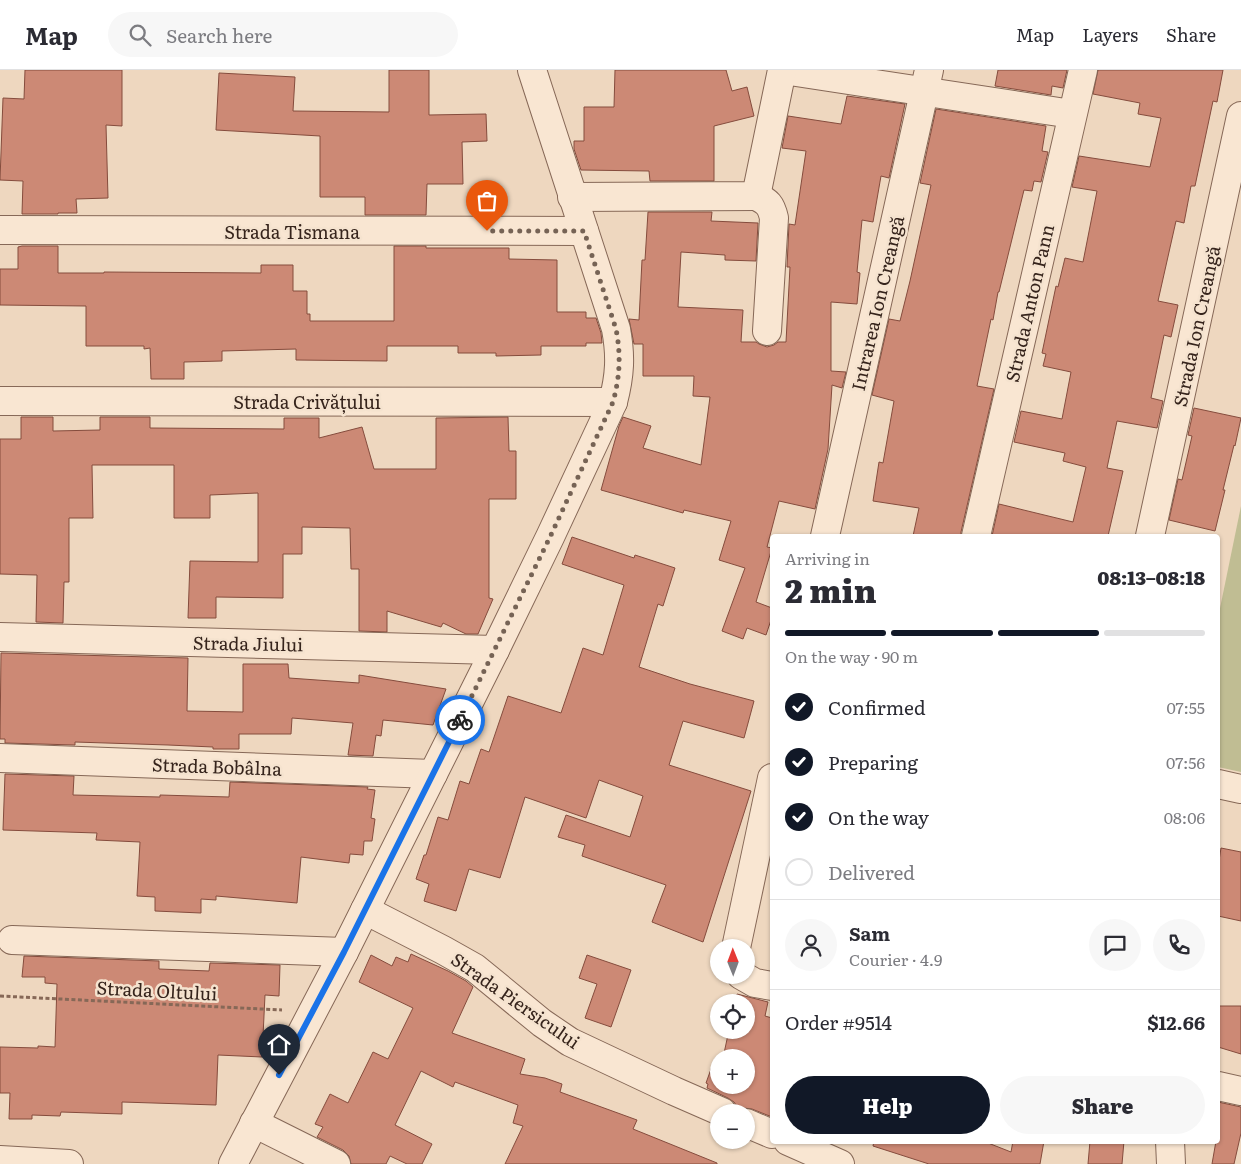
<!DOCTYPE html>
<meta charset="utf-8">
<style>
:root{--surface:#fff;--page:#f7f7f7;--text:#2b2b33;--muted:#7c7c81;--line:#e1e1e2;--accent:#111827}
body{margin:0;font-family:Literata,serif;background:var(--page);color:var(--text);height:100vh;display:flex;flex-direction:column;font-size:19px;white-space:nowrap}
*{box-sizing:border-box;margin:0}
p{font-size:16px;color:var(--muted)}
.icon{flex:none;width:28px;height:28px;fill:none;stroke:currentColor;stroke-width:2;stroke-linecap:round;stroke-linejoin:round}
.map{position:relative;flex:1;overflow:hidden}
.sheet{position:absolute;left:770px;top:464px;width:450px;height:610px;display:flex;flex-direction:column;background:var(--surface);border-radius:5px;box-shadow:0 1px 4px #0004}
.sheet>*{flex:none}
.needle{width:32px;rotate:359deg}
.controls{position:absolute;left:710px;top:869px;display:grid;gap:10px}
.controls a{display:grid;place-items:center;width:45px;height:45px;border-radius:50%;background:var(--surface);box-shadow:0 1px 4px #0004;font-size:25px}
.pin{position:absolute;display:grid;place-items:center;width:42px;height:42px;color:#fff;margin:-51px -21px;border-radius:50% 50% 50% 0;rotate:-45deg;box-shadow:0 0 5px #0007}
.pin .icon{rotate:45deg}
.courier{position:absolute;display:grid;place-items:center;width:50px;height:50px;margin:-25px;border:4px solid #1a73e8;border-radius:50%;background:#fff;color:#222;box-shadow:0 1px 6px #0007}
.head em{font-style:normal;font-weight:800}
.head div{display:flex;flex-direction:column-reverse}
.head{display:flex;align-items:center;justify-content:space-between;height:85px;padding:0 15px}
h1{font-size:32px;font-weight:800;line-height:38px}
.bar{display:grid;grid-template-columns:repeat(4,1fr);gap:8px 5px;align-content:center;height:60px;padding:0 15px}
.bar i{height:6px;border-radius:4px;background:var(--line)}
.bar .selected{background:var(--accent)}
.bar p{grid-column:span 4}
.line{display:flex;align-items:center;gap:12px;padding:0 15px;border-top:1px solid var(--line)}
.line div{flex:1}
.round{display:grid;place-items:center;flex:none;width:52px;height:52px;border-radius:26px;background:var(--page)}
ol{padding:0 15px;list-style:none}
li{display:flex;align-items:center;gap:15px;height:55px}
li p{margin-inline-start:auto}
li .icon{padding:5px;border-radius:50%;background:var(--accent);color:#fff;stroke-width:4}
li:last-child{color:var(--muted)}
li i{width:28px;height:28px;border:2px solid var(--line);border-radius:50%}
.button{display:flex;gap:10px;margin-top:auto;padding:10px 15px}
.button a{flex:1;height:58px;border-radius:30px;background:var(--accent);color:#fff;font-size:20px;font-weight:800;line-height:58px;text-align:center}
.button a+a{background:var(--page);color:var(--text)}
header{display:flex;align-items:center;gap:30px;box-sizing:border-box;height:70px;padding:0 25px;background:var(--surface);border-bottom:1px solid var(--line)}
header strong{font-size:24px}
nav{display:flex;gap:28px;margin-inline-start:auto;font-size:18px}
.search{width:350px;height:45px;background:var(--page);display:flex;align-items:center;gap:12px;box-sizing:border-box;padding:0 18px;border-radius:28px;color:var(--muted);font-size:19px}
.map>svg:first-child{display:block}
</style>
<header>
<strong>Map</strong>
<div class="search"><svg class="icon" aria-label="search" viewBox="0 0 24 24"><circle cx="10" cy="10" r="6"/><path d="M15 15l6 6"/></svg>Search here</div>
<nav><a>Map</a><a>Layers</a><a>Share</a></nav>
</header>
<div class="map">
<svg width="1241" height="1094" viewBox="0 0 1241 1094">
<rect width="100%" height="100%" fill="#eed7bf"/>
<path fill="#c0bd93" d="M 1241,436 L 1241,702 L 1218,697 L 1218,548 Z"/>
<g fill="#cc8975" stroke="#854c3d">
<path d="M 25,0 L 122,0 L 122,56 L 106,55 L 108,128 L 76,129 L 77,143 L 58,143 L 58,144 L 22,144 L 23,111 L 0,110 L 3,28 L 24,29 Z"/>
<path d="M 389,0 L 429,0 L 429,45 L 486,44 L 487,71 L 462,72 L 463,114 L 427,114 L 426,145 L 365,145 L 365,127 L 320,127 L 320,66 L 216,60 L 219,3 L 295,7 L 293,41 L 389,42 Z"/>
<path d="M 615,0 L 726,0 L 732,21 L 747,17 L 754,46 L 714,56 L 714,111 L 650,111 L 649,101 L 581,100 L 574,79 L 574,71 L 584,71 L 584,37 L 614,37 Z"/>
<path d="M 998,0 L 1067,0 L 1063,18 L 1052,16 L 1051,25 L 995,16 Z"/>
<path d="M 1098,0 L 1223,0 L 1217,32 L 1213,31 L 1195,116 L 1191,116 L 1184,153 L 1176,151 L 1158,231 L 1178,235 L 1171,267 L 1164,265 L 1151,328 L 1163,331 L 1157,358 L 1117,351 L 1107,398 L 1123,401 L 1108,466 L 992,466 L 999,434 L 1073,452 L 1086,397 L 1063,391 L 1065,383 L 1014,372 L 1021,341 L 1062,349 L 1071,302 L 1043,296 L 1046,284 L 1042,283 L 1056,216 L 1058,217 L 1065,188 L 1083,192 L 1097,121 L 1072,117 L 1079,86 L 1150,97 L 1161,48 L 1138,44 L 1140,33 L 1093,24 Z"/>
<path d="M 847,26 L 905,34 L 889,108 L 881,106 L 873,152 L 862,150 L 857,202 L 860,203 L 857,234 L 831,232 L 831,301 L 846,302 L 842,318 L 832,315 L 828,379 L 815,439 L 779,431 L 767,477 L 772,478 L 756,532 L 772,538 L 772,547 L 766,565 L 747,558 L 743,569 L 722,561 L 745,498 L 719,490 L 731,451 L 684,440 L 683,443 L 601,420 L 619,356 L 623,347 L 651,356 L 643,378 L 701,395 L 710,327 L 693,326 L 694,306 L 643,306 L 643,274 L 634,274 L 629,249 L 639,250 L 642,190 L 645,190 L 648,142 L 712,142 L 711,151 L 758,153 L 756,191 L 725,190 L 725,185 L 681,182 L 678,237 L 743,240 L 741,272 L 756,272 L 759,274 L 767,277 L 774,275 L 778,272 L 786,272 L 790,197 L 787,197 L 789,154 L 795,155 L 806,81 L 782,78 L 788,46 L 841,54 Z"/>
<path d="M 936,39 L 1046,56 L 1042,81 L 1048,82 L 1041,112 L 1034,111 L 1032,121 L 1024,120 L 999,222 L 998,222 L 993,250 L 991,249 L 977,316 L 994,319 L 961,462 L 961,466 L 913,466 L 919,438 L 873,431 L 879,392 L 883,393 L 894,331 L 872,325 L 889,249 L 900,251 L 910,211 L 931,115 L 920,113 Z"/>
<path d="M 22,176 L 58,176 L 58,203 L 104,203 L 104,202 L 261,203 L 261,195 L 293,195 L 293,221 L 307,221 L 307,244 L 310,244 L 310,251 L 394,251 L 394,176 L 426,176 L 426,178 L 509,178 L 509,189 L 557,190 L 557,242 L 586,242 L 586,248 L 596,248 L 601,263 L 602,273 L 586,273 L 586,276 L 541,276 L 541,285 L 496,286 L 496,283 L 458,283 L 458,276 L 387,276 L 387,291 L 296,290 L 296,279 L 222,281 L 222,291 L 184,292 L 184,309 L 151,309 L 150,278 L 144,279 L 144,276 L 86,276 L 86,236 L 0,235 L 0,199 L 18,199 L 18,177 Z"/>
<path d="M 1194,338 L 1241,348 L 1235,376 L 1234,375 L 1223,420 L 1225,420 L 1215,461 L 1169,450 L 1178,409 L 1182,410 L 1192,366 L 1188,365 Z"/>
<path d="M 21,347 L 53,347 L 53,361 L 100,360 L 100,347 L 150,347 L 150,358 L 284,359 L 284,348 L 319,348 L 319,368 L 362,357 L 374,399 L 436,399 L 436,348 L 508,347 L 509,381 L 516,381 L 516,429 L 489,429 L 489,528 L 493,529 L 478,564 L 466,564 L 443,553 L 441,557 L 387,541 L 387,562 L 359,561 L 359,499 L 351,499 L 350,458 L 302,457 L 302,484 L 283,484 L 283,528 L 216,527 L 216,548 L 188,548 L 190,491 L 258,492 L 258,423 L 210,425 L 210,448 L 174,448 L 174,395 L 92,395 L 93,448 L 69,448 L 69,512 L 64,512 L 63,553 L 36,552 L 37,505 L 0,504 L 0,369 L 21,369 Z"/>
<path d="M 572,467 L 634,488 L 635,485 L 675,498 L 663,536 L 658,534 L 639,597 L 690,614 L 754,631 L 744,668 L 683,651 L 669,695 L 751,721 L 703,872 L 652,852 L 666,815 L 582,786 L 585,775 L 558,767 L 566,745 L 630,767 L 643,726 L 599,710 L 586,748 L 525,727 L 500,808 L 469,799 L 456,841 L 424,831 L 429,814 L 416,809 L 424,785 L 426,785 L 438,747 L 448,750 L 460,711 L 469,714 L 481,679 L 489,682 L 508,626 L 561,643 L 583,578 L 603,585 L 624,515 L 562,494 Z"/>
<path d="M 1,583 L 188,588 L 187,641 L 243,642 L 243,594 L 288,594 L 289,608 L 359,613 L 359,605 L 446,619 L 433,655 L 383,650 L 381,666 L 376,665 L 373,686 L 348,685 L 353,653 L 292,648 L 291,664 L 239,664 L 239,679 L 213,679 L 213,677 L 168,675 L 75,672 L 75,675 L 5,673 L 5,669 L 0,669 Z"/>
<path d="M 5,704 L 74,706 L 73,725 L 160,727 L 160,725 L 229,727 L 230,712 L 368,717 L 367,719 L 375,720 L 371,748 L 375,749 L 372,771 L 364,771 L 363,785 L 350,784 L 349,793 L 301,787 L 297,833 L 216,826 L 216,830 L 201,829 L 201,843 L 155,841 L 155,827 L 137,826 L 140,772 L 96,770 L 97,763 L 3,760 Z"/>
<path d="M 1221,778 L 1241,782 L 1241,851 L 1218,846 L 1218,797 Z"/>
<path d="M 411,884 L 448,901 L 466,911 L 473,917 L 452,963 L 525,989 L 520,1004 L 545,1008 L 562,1014 L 560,1022 L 637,1050 L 633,1059 L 717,1093 L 717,1094 L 505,1094 L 523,1056 L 513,1053 L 518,1035 L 455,1012 L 453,1017 L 421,1001 L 395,1055 L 432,1074 L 422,1094 L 407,1094 L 390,1086 L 386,1094 L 351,1094 L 349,1086 L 343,1080 L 317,1067 L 323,1057 L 315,1054 L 330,1024 L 348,1033 L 373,982 L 388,989 L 413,938 L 359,912 L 371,885 L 392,896 L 396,887 L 408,892 Z"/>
<path d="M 587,885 L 631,900 L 611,957 L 585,948 L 597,914 L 579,908 Z"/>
<path d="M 24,886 L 159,891 L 159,899 L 209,901 L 210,893 L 280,895 L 279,926 L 265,925 L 262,987 L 218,985 L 216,1035 L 122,1032 L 122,1044 L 61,1042 L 60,1046 L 32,1045 L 32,1049 L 9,1049 L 10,1023 L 0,1023 L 0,977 L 38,978 L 38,976 L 55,977 L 57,914 L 45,913 L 45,907 L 22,907 Z"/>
<path d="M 737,924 L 768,932 L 765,946 L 772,948 L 772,1047 L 752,1039 L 743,1038 L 736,1035 L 734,1032 L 728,1028 L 707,1018 L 708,1014 L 706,1013 L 715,988 L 719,989 L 719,1015 L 746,1015 L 746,988 L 723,988 L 729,960 L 746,960 L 746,932 L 735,932 Z"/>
<path d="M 1218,936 L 1241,936 L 1241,984 L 1218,977 Z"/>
<path d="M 1218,1032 L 1241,1037 L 1241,1063 L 1234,1094 L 1212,1094 L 1216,1071 L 1218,1071 Z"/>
<path d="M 874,1071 L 983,1071 L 1011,1082 L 1013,1071 L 1044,1071 L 1040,1094 L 929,1094 L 873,1076 Z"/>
<path d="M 1090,1071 L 1124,1071 L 1122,1094 L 1088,1094 Z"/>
</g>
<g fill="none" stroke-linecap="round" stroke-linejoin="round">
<g stroke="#866857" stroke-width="30">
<g id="minor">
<path d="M 783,0 L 1072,44"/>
<path d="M 756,126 C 768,132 771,135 774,148 L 767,261"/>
<path d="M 572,127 L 756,126 L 782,0"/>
<path d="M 0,160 L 584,161"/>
<path d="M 0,331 L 613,332"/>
<path d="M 825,466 L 929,0"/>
<path d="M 976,466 L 1083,0"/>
<path d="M 1150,466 L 1241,46"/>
<path d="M 0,567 L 495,580"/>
<path d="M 0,688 L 433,704"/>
<path d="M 1218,714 L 1241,719"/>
<path d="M 365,840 L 443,880 L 475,898 L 542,953 L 570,972 L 674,1021 L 722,1042"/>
<path d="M 12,870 L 344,882"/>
<path d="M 736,878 L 772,708"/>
<path d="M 741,905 L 755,913 L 772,916"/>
<path d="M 1218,1016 L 1241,1021"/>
<path d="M 254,1053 L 336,1094"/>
<path d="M 746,1053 L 772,1064"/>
<path d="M 788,1071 L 840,1094"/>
<path d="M 1170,1071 L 1171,1094"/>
<path d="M 0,1090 L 69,1094"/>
<path d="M 233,1094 L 344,882 L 495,580 L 550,467 L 613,332 C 620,305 621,286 616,259 L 532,0"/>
</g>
</g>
<path stroke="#866857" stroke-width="3" stroke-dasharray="4 2.5" stroke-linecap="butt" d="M 0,926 L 282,940"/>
<use href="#minor" stroke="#f9e6d2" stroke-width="28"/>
</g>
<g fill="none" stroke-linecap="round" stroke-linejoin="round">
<path stroke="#766355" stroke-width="5" stroke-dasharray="0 9" d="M 460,650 L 550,467 L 613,332 C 620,306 621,285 616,259 L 584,161 L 487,161"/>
<path stroke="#1a73e8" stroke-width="6" d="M 279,1005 L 344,882 L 460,650"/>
</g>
<g text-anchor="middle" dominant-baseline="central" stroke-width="5" stroke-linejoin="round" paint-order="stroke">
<g font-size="18" fill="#36241c" stroke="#f5e3cf">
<text x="292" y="161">Strada Tismana</text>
<text transform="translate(877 233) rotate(-77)">Intrarea Ion Creangă</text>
<text transform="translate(1029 233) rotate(-77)">Strada Anton Pann</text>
<text transform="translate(1196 256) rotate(-78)">Strada Ion Creangă</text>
<text x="307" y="331">Strada Crivățului</text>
<text transform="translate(248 573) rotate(1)">Strada Jiului</text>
<text transform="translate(217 696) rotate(2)">Strada Bobâlna</text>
<text transform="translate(157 920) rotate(3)">Strada Oltului</text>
<text transform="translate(516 930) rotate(35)">Strada Piersicului</text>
</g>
</g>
</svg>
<div class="controls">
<a><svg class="needle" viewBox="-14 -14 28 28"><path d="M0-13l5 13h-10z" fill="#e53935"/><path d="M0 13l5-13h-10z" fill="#7c7c81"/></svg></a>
<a><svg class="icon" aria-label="locate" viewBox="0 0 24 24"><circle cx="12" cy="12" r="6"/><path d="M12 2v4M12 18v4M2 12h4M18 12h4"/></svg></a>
<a>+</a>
<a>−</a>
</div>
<div class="pin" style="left:487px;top:161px;background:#ea580c"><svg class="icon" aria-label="bag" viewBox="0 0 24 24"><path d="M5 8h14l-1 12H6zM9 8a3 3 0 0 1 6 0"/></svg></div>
<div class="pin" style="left:279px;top:1005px;background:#1f2937"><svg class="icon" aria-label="home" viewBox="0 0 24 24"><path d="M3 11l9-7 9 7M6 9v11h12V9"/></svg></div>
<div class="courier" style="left:460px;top:650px"><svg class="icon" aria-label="bike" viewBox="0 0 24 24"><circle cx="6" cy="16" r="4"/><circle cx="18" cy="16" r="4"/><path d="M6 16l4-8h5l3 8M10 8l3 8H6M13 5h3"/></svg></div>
<section class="sheet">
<div class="head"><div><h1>2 min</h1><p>Arriving in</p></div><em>08:13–08:18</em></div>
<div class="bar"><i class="selected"></i><i class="selected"></i><i class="selected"></i><i></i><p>On the way · 90 m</p></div>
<ol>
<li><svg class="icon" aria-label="check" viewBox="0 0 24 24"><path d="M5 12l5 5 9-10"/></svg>Confirmed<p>07:55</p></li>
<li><svg class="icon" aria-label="check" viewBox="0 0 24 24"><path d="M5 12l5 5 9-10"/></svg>Preparing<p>07:56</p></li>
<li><svg class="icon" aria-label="check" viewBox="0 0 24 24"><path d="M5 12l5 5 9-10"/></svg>On the way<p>08:06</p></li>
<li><i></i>Delivered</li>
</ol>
<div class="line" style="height:90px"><a class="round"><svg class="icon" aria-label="person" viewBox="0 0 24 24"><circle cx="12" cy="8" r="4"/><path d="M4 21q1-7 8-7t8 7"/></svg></a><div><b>Sam</b><p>Courier · 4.9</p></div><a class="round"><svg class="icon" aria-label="chat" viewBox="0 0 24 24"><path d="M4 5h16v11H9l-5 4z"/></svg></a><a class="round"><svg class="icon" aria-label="phone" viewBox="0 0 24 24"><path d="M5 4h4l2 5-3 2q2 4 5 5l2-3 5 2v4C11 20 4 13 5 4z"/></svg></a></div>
<div class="line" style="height:65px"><div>Order #9514</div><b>$12.66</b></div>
<div class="button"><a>Help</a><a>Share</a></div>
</section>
</div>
